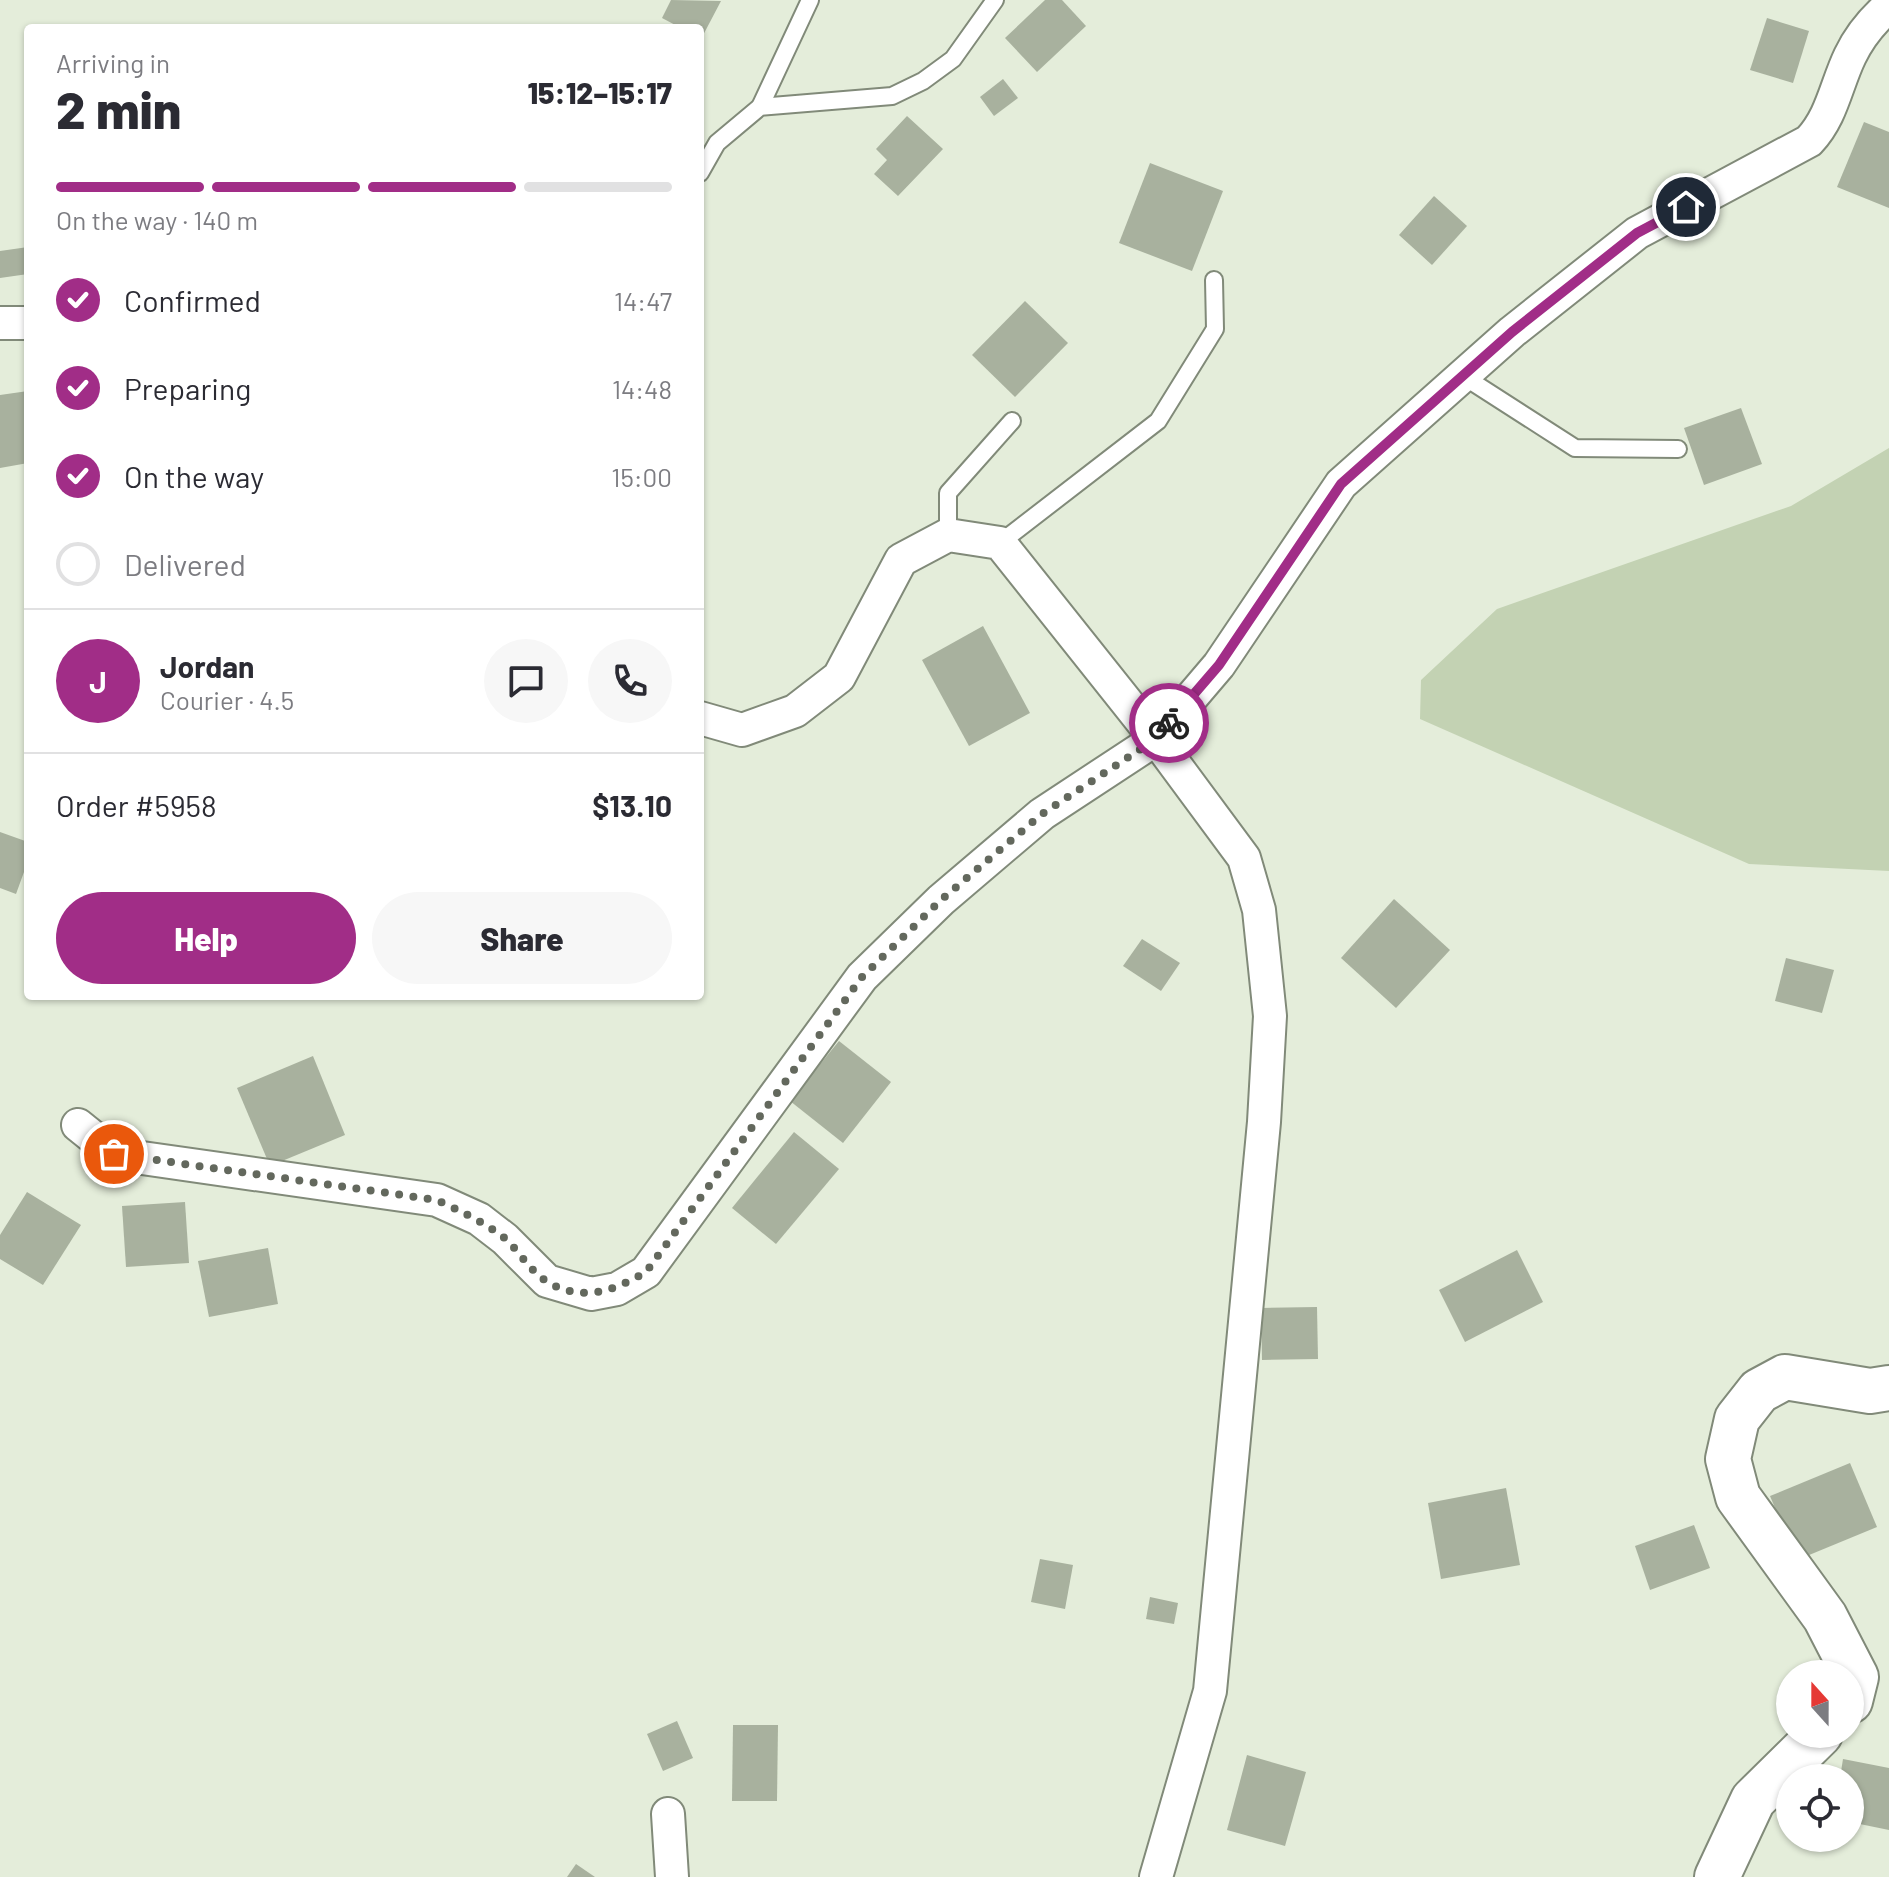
<!DOCTYPE html>
<meta charset="utf-8">
<style>
:root{--surface:#fff;--page:#f7f7f7;--text:#2b2b33;--muted:#7c7c81;--line:#e1e1e2;--accent:#a12d87}
body{margin:0;font-family:Barlow,sans-serif;background:var(--page);color:var(--text);height:100vh;display:flex;flex-direction:column;font-size:30px;white-space:nowrap}
*{box-sizing:border-box;margin:0}
p{font-size:26px;color:var(--muted)}
.icon{flex:none;width:44px;height:44px;fill:none;stroke:currentColor;stroke-width:2;stroke-linecap:round;stroke-linejoin:round}
.map{position:relative;flex:1;overflow:hidden}
.details{position:absolute;left:24px;top:24px;width:680px;height:976px;display:flex;flex-direction:column;background:var(--surface);border-radius:8px;box-shadow:0 2px 6px #0004}
.details>*{flex:none}
.needle{width:52px;rotate:339deg}
.fabs{position:absolute;left:1776px;top:1660px;display:grid;gap:16px}
.fabs a{display:grid;place-items:center;width:88px;height:88px;border-radius:50%;background:var(--surface);box-shadow:0 2px 6px #0004;font-size:40px}
.pin{position:absolute;display:grid;place-items:center;width:68px;height:68px;color:#fff;margin:-34px;border:4px solid #fff;border-radius:50%;box-shadow:0 2px 8px #0007}
.courier{position:absolute;display:grid;place-items:center;width:80px;height:80px;margin:-40px;border:6px solid #a12d87;border-radius:50%;background:#fff;color:#222;box-shadow:0 2px 10px #0007}
.summary em{font-style:normal;font-weight:800}
.summary div{display:flex;flex-direction:column-reverse}
.summary{display:flex;align-items:center;justify-content:space-between;height:136px;padding:0 32px}
h1{font-size:52px;font-weight:800;line-height:60px}
.bar{display:grid;grid-template-columns:repeat(4,1fr);gap:12px 8px;align-content:center;height:96px;padding:0 32px}
.bar i{height:10px;border-radius:6px;background:var(--line)}
.bar .current{background:var(--accent)}
.bar p{grid-column:span 4}
.line{display:flex;align-items:center;gap:20px;padding:0 32px;border-top:2px solid var(--line)}
.line div{flex:1}
.round{display:grid;place-items:center;flex:none;width:84px;height:84px;border-radius:42px;background:var(--page)}
ol{padding:0 32px;list-style:none}
li{display:flex;align-items:center;gap:24px;height:88px}
li p{margin-inline-start:auto}
li .icon{padding:8px;border-radius:50%;background:var(--accent);color:#fff;stroke-width:4}
li:last-child{color:var(--muted)}
li i{width:44px;height:44px;border:4px solid var(--line);border-radius:50%}
.button{display:flex;gap:16px;margin-top:auto;padding:16px 32px}
.button a{flex:1;height:92px;border-radius:48px;background:var(--accent);color:#fff;font-size:32px;font-weight:800;line-height:92px;text-align:center}
.button a+a{background:var(--page);color:var(--text)}
.map>svg:first-child{display:block}
</style>
<div class="map">
<svg width="1889" height="1877" viewBox="0 0 1889 1877">
<rect width="100%" height="100%" fill="#e4edda"/>
<path fill="#c3d2b3" d="M 1889,448 L 1889,871 L 1749,864 L 1420,719 L 1421,680 L 1497,609 L 1791,506 Z"/>
<g fill="#a8b19e">
<path d="M 671,0 L 721,1 L 700,41 L 700,28 L 681,28 L 662,18 Z"/>
<path d="M 1045,0 L 1062,0 L 1086,26 L 1037,72 L 1005,38 Z"/>
<path d="M 1767,18 L 1809,31 L 1793,83 L 1750,70 Z"/>
<path d="M 1003,79 L 1018,98 L 994,116 L 980,97 Z"/>
<path d="M 907,116 L 943,149 L 898,196 L 874,174 L 887,160 L 876,149 Z"/>
<path d="M 1864,122 L 1889,132 L 1889,208 L 1837,187 Z"/>
<path d="M 1150,163 L 1223,191 L 1192,271 L 1119,243 Z"/>
<path d="M 1434,196 L 1467,226 L 1432,265 L 1399,235 Z"/>
<path d="M 28,247 L 28,274 L 0,278 L 0,251 Z"/>
<path d="M 1025,301 L 1068,343 L 1015,397 L 972,355 Z"/>
<path d="M 28,391 L 28,463 L 0,468 L 0,395 Z"/>
<path d="M 1741,408 L 1762,464 L 1704,485 L 1684,428 Z"/>
<path d="M 983,626 L 1030,713 L 969,746 L 922,660 Z"/>
<path d="M 0,832 L 28,842 L 28,861 L 16,894 L 0,888 Z"/>
<path d="M 1394,899 L 1450,950 L 1396,1008 L 1341,958 Z"/>
<path d="M 1142,939 L 1180,963 L 1161,991 L 1123,966 Z"/>
<path d="M 1786,958 L 1834,970 L 1822,1013 L 1775,1001 Z"/>
<path d="M 839,1041 L 891,1082 L 843,1143 L 790,1101 Z"/>
<path d="M 313,1056 L 345,1135 L 270,1166 L 237,1088 Z"/>
<path d="M 794,1132 L 839,1169 L 776,1244 L 732,1208 Z"/>
<path d="M 27,1192 L 81,1225 L 43,1285 L 0,1259 L 0,1235 Z"/>
<path d="M 185,1202 L 189,1263 L 126,1267 L 122,1206 Z"/>
<path d="M 268,1248 L 278,1304 L 209,1317 L 198,1261 Z"/>
<path d="M 1517,1250 L 1543,1302 L 1465,1342 L 1439,1290 Z"/>
<path d="M 1317,1307 L 1318,1359 L 1262,1360 L 1261,1308 Z"/>
<path d="M 1850,1463 L 1877,1527 L 1797,1560 L 1770,1496 Z"/>
<path d="M 1506,1488 L 1520,1565 L 1441,1579 L 1428,1503 Z"/>
<path d="M 1694,1525 L 1710,1568 L 1650,1590 L 1635,1546 Z"/>
<path d="M 1040,1559 L 1073,1565 L 1065,1609 L 1031,1602 Z"/>
<path d="M 1150,1597 L 1178,1603 L 1174,1624 L 1146,1619 Z"/>
<path d="M 677,1721 L 693,1758 L 663,1771 L 647,1734 Z"/>
<path d="M 733,1725 L 778,1725 L 777,1801 L 732,1801 Z"/>
<path d="M 1247,1755 L 1306,1772 L 1285,1846 L 1227,1830 Z"/>
<path d="M 1843,1759 L 1889,1768 L 1889,1830 L 1850,1822 L 1850,1778 L 1840,1778 Z"/>
<path d="M 576,1864 L 595,1877 L 567,1877 Z"/>
</g>
<g fill="none" stroke-linecap="round" stroke-linejoin="round">
<g stroke="#818a79" stroke-width="20">
<g id="lane">
<path d="M 760,107 L 810,0"/>
<path d="M 700,173 L 717,143 L 760,107 L 892,96 L 923,81 L 953,59 L 995,0"/>
<path d="M 1463,376 L 1575,448 L 1678,449"/>
<path d="M 948,535 L 948,493 L 1012,421"/>
<path d="M 1000,543 L 1158,421 L 1215,329 L 1214,280"/>
</g>
</g>
<g stroke="#818a79" stroke-width="36">
<g id="street">
<path d="M 0,323 L 28,323"/>
<path d="M 700,718 L 742,730 L 795,711 L 839,677 L 901,560 L 948,535 L 1000,543 L 1156,739 L 1244,858 L 1259,910 L 1270,1016 L 1264,1122 L 1210,1691 L 1156,1877"/>
<path d="M 78,1125 L 114,1154 L 437,1200 L 479,1219 L 505,1239 L 547,1281 L 591,1294 L 617,1289 L 646,1272 L 862,977 L 941,900 L 1042,814 L 1156,739 L 1219,665 L 1341,484 L 1512,332 L 1637,233 L 1809,141 C 1832,117 1836,85 1850,56 C 1859,37 1874,19 1889,6"/>
<path d="M 668,1814 L 672,1877"/>
</g>
</g>
<g stroke="#818a79" stroke-width="48">
<g id="secondary">
<path d="M 1850,1701 L 1856,1677 L 1825,1617 L 1738,1497 L 1728,1459 L 1737,1419 L 1759,1391 L 1785,1377 L 1870,1391 L 1889,1388"/>
<path d="M 1717,1877 L 1753,1800 L 1820,1734"/>
</g>
</g>
<use href="#lane" stroke="#fff" stroke-width="16"/>
<use href="#street" stroke="#fff" stroke-width="32"/>
<use href="#secondary" stroke="#fff" stroke-width="44"/>
</g>
<g fill="none" stroke-linecap="round" stroke-linejoin="round">
<path stroke="#63685d" stroke-width="8" stroke-dasharray="0 14.4" d="M 114,1154 L 437,1200 C 460,1211 482,1221 502,1236 C 518,1249 529,1270 546,1281 C 581,1303 614,1291 646,1272 L 862,977 L 941,900 L 1042,814 L 1156,739 L 1169,723"/>
<path stroke="#a12d87" stroke-width="10" d="M 1169,723 L 1219,665 L 1341,484 L 1512,332 L 1637,233 L 1686,207"/>
</g>
</svg>
<div class="fabs">
<a><svg class="needle" viewBox="-14 -14 28 28"><path d="M0-13l5 13h-10z" fill="#e53935"/><path d="M0 13l5-13h-10z" fill="#7c7c81"/></svg></a>
<a><svg class="icon" aria-label="locate" viewBox="0 0 24 24"><circle cx="12" cy="12" r="6"/><path d="M12 2v4M12 18v4M2 12h4M18 12h4"/></svg></a>
</div>
<div class="pin" style="left:114px;top:1154px;background:#ea580c"><svg class="icon" aria-label="bag" viewBox="0 0 24 24"><path d="M5 8h14l-1 12H6zM9 8a3 3 0 0 1 6 0"/></svg></div>
<div class="pin" style="left:1686px;top:207px;background:#1f2937"><svg class="icon" aria-label="home" viewBox="0 0 24 24"><path d="M3 11l9-7 9 7M6 9v11h12V9"/></svg></div>
<div class="courier" style="left:1169px;top:723px"><svg class="icon" aria-label="bike" viewBox="0 0 24 24"><circle cx="6" cy="16" r="4"/><circle cx="18" cy="16" r="4"/><path d="M6 16l4-8h5l3 8M10 8l3 8H6M13 5h3"/></svg></div>
<section class="details">
<div class="summary"><div><h1>2 min</h1><p>Arriving in</p></div><em>15:12–15:17</em></div>
<div class="bar"><i class="current"></i><i class="current"></i><i class="current"></i><i></i><p>On the way · 140 m</p></div>
<ol>
<li><svg class="icon" aria-label="check" viewBox="0 0 24 24"><path d="M5 12l5 5 9-10"/></svg>Confirmed<p>14:47</p></li>
<li><svg class="icon" aria-label="check" viewBox="0 0 24 24"><path d="M5 12l5 5 9-10"/></svg>Preparing<p>14:48</p></li>
<li><svg class="icon" aria-label="check" viewBox="0 0 24 24"><path d="M5 12l5 5 9-10"/></svg>On the way<p>15:00</p></li>
<li><i></i>Delivered</li>
</ol>
<div class="line" style="height:144px"><b class="round" style="background:var(--accent);color:#fff">J</b><div><b>Jordan</b><p>Courier · 4.5</p></div><a class="round"><svg class="icon" aria-label="chat" viewBox="0 0 24 24"><path d="M4 5h16v11H9l-5 4z"/></svg></a><a class="round"><svg class="icon" aria-label="phone" viewBox="0 0 24 24"><path d="M5 4h4l2 5-3 2q2 4 5 5l2-3 5 2v4C11 20 4 13 5 4z"/></svg></a></div>
<div class="line" style="height:104px"><div>Order #5958</div><b>$13.10</b></div>
<div class="button"><a>Help</a><a>Share</a></div>
</section>
</div>
